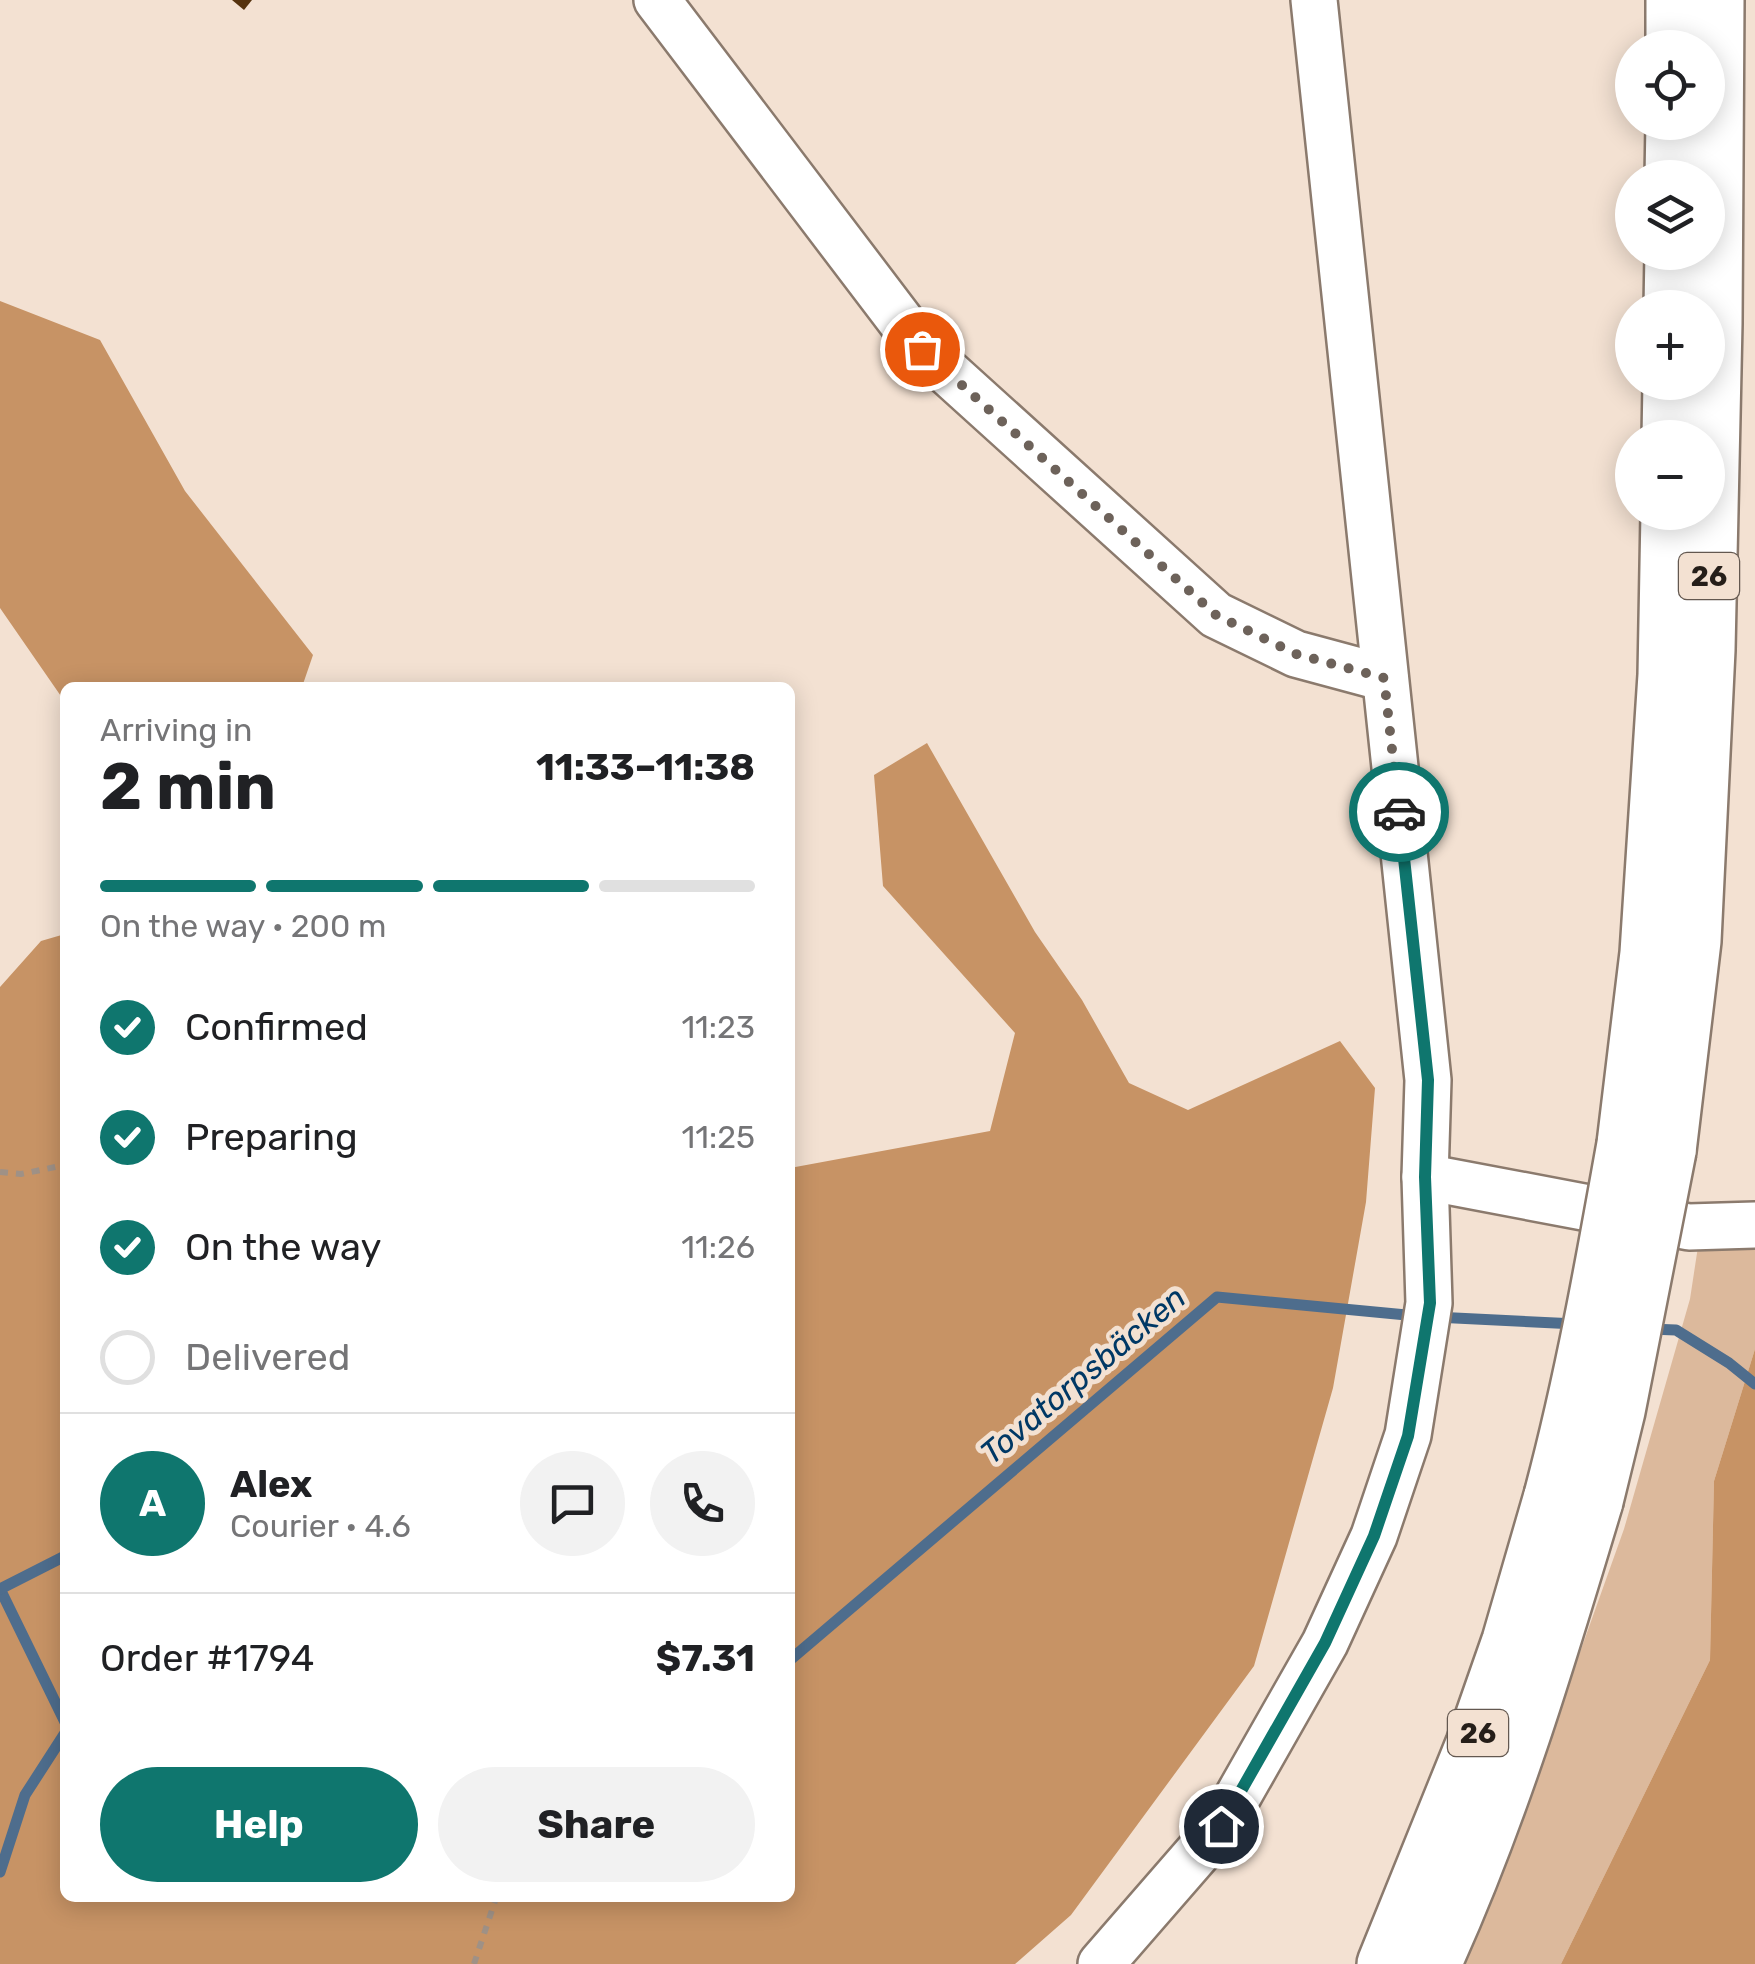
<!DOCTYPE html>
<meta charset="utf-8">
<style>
:root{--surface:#fff;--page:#f2f2f2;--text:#202124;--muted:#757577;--line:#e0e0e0;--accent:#0f766e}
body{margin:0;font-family:Rubik,sans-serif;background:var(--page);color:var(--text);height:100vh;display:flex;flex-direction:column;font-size:38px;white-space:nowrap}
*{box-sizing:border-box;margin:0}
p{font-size:32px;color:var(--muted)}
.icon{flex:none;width:55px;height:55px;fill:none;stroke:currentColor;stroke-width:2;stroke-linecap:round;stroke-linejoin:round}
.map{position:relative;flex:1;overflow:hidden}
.sheet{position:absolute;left:60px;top:682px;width:735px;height:1220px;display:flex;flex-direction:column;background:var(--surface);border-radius:15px;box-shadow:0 5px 25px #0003}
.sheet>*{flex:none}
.buttons{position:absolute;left:1615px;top:30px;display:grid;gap:20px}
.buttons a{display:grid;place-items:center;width:110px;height:110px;border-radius:50%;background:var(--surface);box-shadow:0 5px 25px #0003;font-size:50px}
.pin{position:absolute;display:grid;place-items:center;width:85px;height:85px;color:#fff;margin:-42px;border:5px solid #fff;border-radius:50%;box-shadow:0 2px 10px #0007}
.courier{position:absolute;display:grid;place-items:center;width:100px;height:100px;margin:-50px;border:8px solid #0f766e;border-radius:50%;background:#fff;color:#222;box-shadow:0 2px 12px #0007}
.summary em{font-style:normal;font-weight:700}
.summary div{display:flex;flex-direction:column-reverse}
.summary{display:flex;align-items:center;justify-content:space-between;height:170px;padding:0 40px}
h1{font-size:65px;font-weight:700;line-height:75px}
.bar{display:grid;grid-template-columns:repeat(4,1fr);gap:15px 10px;align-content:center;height:120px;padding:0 40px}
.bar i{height:12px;border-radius:8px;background:var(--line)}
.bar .on{background:var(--accent)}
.bar p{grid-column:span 4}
.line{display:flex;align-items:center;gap:25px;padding:0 40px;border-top:2px solid var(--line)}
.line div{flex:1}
.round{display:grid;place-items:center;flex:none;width:105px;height:105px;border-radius:52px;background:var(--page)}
ol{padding:0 40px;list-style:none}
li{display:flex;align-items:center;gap:30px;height:110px}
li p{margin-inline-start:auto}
li .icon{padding:10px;border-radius:50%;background:var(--accent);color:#fff;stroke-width:4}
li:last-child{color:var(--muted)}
li i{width:55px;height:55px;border:5px solid var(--line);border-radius:50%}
.button{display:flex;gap:20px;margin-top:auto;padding:20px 40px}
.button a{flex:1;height:115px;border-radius:60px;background:var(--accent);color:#fff;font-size:40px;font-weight:700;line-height:115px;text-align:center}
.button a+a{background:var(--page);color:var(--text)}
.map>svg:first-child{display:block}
</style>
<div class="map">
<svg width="1755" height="1964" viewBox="0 0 1755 1964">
<rect width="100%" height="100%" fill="#f3e1d2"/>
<path fill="#dcb99c" d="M 1699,1240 L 1755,1240 L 1755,1349 L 1714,1481 L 1710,1660 L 1561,1964 L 1453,1964 L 1539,1767 L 1624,1529 L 1690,1299 Z"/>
<g fill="#c79365">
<path d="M 0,301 L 100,340 L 185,491 L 313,655 L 302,687 L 65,688 L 65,702 L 0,608 Z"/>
<path d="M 927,743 L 1035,932 L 1082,1000 L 1129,1083 L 1188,1110 L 1340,1041 L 1375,1088 L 1366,1202 L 1333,1388 L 1254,1666 L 1071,1915 L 1015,1964 L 0,1964 L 0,987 L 41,941 L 65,934 L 65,1898 L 790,1898 L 790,1168 L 990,1131 L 1015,1033 L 883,886 L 874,775 Z"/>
<path d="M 1755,1349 L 1755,1964 L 1561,1964 L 1710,1660 L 1714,1481 Z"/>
</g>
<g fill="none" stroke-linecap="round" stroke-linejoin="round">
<g stroke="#4e6d8d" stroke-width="11">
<path d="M 1435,1317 L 1576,1324"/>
<path d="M 1650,1329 L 1676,1330 L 1729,1363 L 1755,1384"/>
<path d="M 0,1589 L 65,1722"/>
<path d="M 0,1589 L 65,1556"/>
<path d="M 790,1660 L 1217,1297 L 1417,1316"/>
<path d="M 0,1872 L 25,1795 L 65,1733"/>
</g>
</g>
<path fill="#55320e" d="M 232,0 L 252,0 L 244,10 Z"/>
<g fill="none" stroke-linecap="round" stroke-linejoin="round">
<g stroke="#8b7a6d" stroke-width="50">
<g id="minor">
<path d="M 657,0 L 922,349 L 1216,615 L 1296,654 L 1385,678"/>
<path d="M 1425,1177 L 1689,1227 L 1755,1225"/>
<path d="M 1101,1964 L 1221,1826 L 1325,1643 L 1374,1536 L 1408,1435 L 1429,1303 L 1425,1177 L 1428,1080 L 1314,0"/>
</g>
</g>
<g stroke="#8b7a6d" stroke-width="60">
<g id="highway">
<path d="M 1674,48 L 1674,0"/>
<path d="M 1673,178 L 1674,122"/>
<path d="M 1672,308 L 1673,252"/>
<path d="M 1670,438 L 1671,382"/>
<path d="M 1625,1144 L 1648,953 L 1666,675 L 1669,512"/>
<path d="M 1668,1151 L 1693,941 L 1707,650 L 1714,323 L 1716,0"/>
<path d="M 1385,1964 L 1474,1744 L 1510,1641 L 1552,1496"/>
<path d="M 1433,1964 C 1501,1815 1548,1658 1595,1501"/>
</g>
</g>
<g stroke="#9f9186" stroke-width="6" stroke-dasharray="8 8" stroke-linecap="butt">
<path d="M 0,1172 L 21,1174 L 65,1165"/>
<path d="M 474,1964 L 496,1898"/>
</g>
<use href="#minor" stroke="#fff" stroke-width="45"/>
<use href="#highway" stroke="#fff" stroke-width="55"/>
<g stroke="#8b7a6d" stroke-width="60" stroke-linecap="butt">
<g id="highway-bridge">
<path d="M 1552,1496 C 1583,1380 1604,1262 1625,1144"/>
<path d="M 1595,1501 L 1617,1411 L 1668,1151"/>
</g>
</g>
<use href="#highway-bridge" stroke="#fff" stroke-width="55"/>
</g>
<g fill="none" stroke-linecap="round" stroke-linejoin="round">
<path stroke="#6d625a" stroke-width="10" stroke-dasharray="0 18" d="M 922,349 L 1216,615 L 1296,654 L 1384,678 L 1399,812"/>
<path stroke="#0f766e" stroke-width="12" d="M 1221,1826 L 1325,1643 L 1374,1536 L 1408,1436 L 1430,1303 L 1425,1177 L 1428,1080 L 1399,812"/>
</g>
<g text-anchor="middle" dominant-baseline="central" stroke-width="10" stroke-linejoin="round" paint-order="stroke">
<g fill="#f3e1d2" stroke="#635850" stroke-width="2.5">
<rect x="1679" y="553" width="60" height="46" rx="8"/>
<rect x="1448" y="1710" width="60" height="46" rx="8"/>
</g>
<g font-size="28" font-weight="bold" fill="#251e19">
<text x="1709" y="576">26</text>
<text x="1478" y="1733">26</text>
</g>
<g font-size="32" font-style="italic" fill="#003865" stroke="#f3e1d2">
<text transform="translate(1083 1375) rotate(-40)">Tovatorpsbäcken</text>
</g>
</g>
</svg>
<div class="buttons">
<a><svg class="icon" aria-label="locate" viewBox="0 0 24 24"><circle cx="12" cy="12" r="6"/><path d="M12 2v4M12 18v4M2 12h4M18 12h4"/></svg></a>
<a><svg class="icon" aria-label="layers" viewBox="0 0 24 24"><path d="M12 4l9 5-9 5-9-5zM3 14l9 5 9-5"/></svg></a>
<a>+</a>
<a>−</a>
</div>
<div class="pin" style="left:922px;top:349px;background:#ea580c"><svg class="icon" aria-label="bag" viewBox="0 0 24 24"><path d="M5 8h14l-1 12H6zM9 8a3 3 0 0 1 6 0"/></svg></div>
<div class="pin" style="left:1221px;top:1826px;background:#1f2937"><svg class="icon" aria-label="home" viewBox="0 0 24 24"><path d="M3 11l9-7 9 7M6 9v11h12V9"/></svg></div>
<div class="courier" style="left:1399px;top:812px"><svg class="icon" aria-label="car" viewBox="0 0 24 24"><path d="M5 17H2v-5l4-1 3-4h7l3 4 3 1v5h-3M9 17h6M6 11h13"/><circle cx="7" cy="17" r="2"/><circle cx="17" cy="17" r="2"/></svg></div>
<section class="sheet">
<div class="summary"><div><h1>2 min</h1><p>Arriving in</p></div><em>11:33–11:38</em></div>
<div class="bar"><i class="on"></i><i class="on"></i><i class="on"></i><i></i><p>On the way · 200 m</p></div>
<ol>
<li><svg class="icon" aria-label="check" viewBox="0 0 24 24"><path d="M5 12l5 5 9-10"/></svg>Confirmed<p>11:23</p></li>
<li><svg class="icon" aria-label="check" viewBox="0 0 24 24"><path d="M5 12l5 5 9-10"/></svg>Preparing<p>11:25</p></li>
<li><svg class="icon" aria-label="check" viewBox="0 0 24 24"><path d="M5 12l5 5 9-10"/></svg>On the way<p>11:26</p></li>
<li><i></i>Delivered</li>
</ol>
<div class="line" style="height:180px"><b class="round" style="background:var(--accent);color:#fff">A</b><div><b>Alex</b><p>Courier · 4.6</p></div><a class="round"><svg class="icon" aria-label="chat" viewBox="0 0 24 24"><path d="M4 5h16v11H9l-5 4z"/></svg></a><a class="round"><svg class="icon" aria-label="phone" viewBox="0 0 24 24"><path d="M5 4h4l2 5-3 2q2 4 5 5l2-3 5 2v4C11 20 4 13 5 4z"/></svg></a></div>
<div class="line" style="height:130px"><div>Order #1794</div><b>$7.31</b></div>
<div class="button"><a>Help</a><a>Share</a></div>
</section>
</div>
